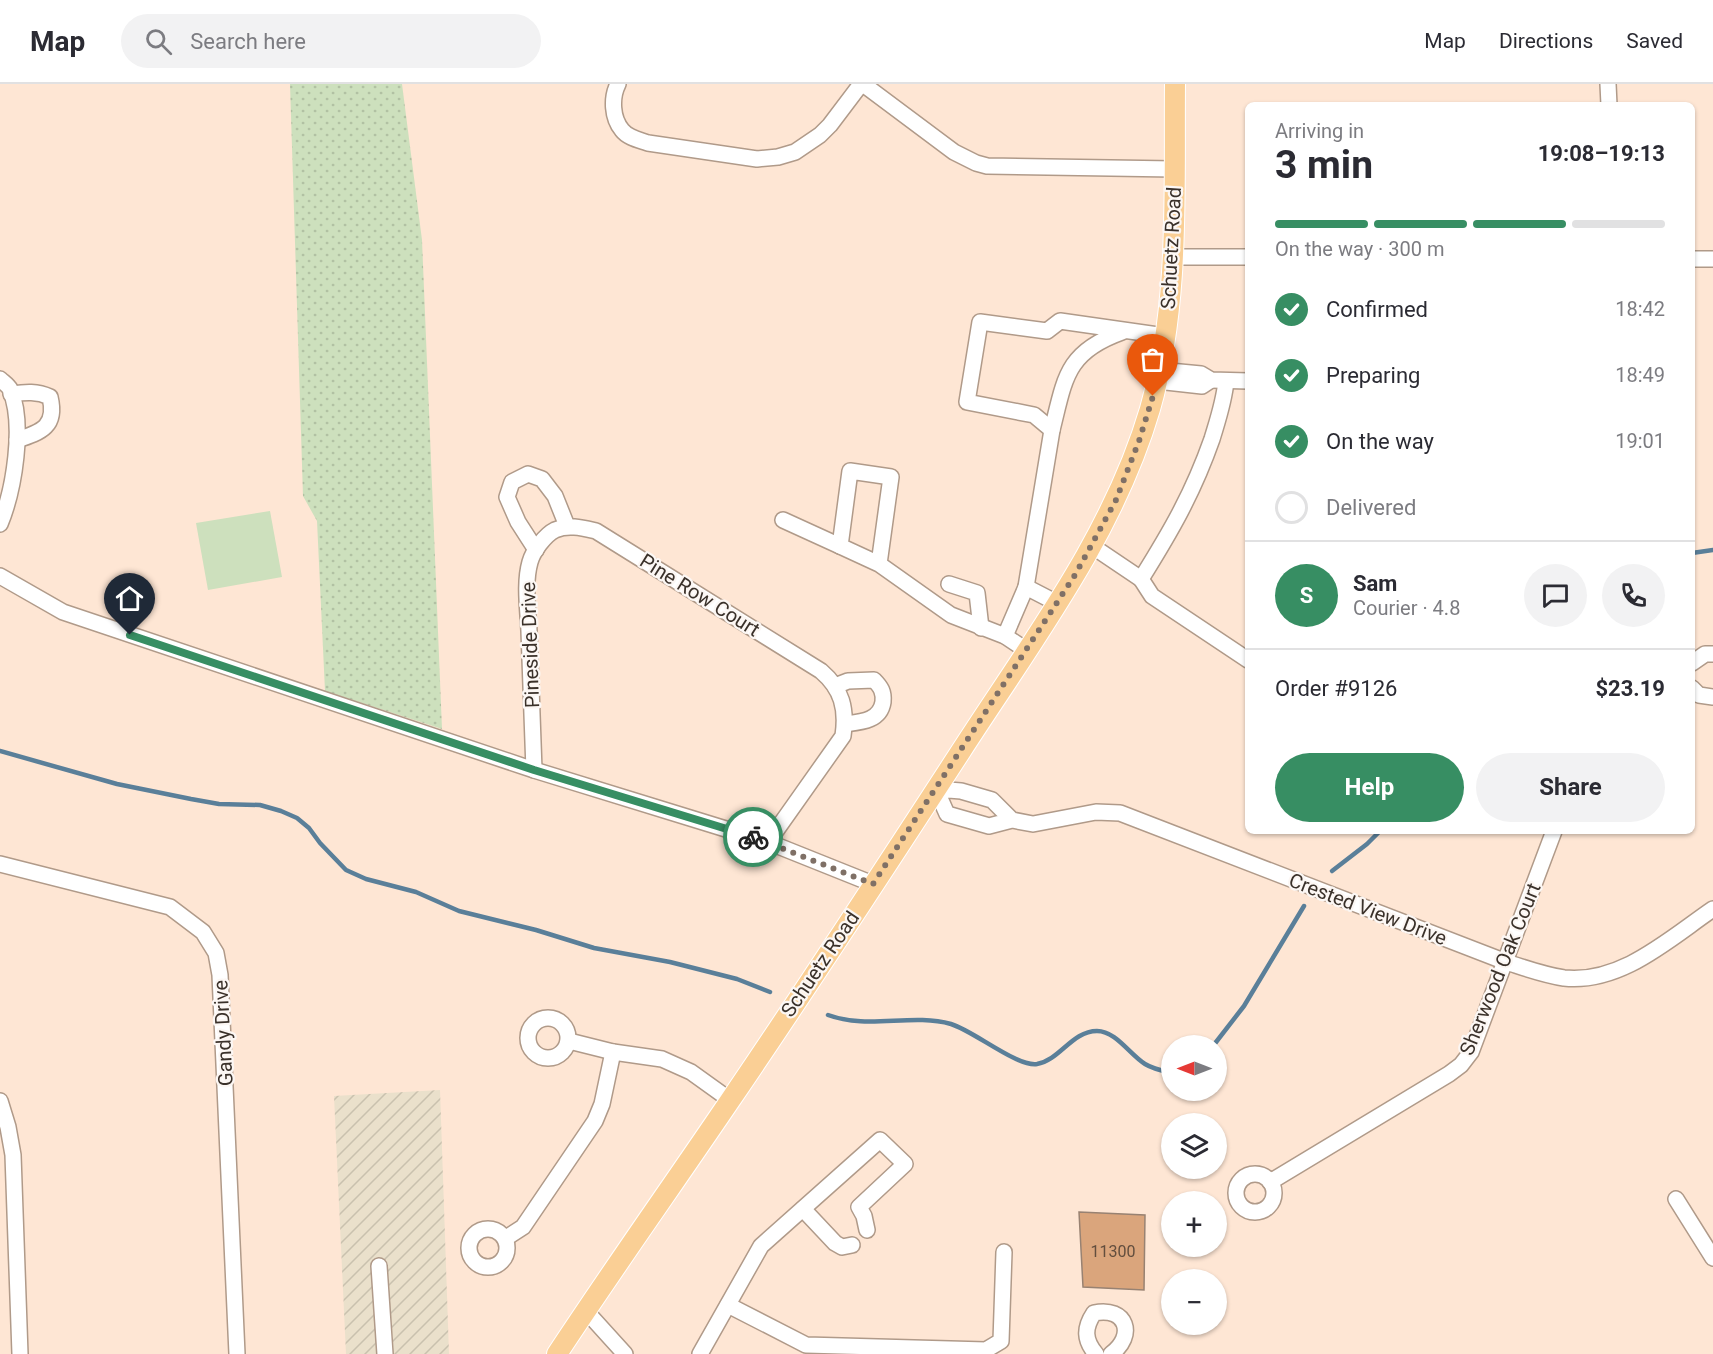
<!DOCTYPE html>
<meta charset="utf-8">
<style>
:root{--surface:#fff;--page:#f2f2f3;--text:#2b2b33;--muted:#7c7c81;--line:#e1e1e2;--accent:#378e63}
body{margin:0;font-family:Roboto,sans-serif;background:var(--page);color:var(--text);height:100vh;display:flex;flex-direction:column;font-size:22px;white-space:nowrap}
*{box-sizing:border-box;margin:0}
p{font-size:20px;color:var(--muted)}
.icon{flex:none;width:33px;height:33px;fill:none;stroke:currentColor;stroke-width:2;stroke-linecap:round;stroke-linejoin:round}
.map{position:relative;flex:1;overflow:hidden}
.panel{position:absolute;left:1245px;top:18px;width:450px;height:732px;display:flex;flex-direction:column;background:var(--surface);border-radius:9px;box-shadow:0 2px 4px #0004}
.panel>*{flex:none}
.needle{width:39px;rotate:270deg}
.buttons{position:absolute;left:1161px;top:951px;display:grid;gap:12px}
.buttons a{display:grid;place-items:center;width:66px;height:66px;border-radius:50%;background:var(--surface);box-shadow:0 2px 4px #0004;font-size:30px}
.pin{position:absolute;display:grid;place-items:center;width:51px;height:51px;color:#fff;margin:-62px -26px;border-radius:50% 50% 50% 0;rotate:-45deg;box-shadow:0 0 6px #0007}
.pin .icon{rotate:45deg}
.courier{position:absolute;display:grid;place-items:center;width:60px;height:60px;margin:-30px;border:4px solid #378e63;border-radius:50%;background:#fff;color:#222;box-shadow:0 2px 8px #0007}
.head em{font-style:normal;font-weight:700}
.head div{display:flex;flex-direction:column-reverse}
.head{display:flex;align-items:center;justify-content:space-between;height:102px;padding:0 30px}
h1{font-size:39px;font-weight:700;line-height:45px}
.bar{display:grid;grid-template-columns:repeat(4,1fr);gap:9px 6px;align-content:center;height:72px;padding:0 30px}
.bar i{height:8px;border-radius:4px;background:var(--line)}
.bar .selected{background:var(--accent)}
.bar p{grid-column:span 4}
.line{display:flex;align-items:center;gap:15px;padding:0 30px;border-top:2px solid var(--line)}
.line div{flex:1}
.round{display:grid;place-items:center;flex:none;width:63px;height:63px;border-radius:32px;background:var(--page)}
ol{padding:0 30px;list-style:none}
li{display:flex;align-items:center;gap:18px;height:66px}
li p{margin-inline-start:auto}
li .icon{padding:6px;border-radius:50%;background:var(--accent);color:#fff;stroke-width:4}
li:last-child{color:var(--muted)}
li i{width:33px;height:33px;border:3px solid var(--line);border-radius:50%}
.button{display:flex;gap:12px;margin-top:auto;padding:12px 30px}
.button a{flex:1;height:69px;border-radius:36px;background:var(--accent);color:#fff;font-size:24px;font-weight:700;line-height:69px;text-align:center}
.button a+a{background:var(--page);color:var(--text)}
header{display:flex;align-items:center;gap:36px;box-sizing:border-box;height:84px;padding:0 30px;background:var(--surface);border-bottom:2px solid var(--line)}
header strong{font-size:28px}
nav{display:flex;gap:33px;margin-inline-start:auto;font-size:21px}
.search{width:420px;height:54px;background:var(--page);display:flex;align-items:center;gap:15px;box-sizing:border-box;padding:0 21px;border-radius:33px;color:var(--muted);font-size:22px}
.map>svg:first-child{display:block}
</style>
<header>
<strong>Map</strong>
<div class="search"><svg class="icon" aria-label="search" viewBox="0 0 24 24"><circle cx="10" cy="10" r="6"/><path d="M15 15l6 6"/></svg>Search here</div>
<nav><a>Map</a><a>Directions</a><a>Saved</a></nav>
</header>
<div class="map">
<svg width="1713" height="1270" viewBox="0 0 1713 1270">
<defs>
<pattern id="industrial-furrows" width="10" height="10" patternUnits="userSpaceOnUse" patternTransform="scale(1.5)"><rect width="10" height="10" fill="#eae0cb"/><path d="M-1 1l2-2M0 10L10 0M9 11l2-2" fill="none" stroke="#c9c1ae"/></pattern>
<pattern id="grass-dots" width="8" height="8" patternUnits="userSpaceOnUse" patternTransform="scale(1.5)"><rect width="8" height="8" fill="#cde0bd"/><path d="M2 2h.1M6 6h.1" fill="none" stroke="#b1c1a3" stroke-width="1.8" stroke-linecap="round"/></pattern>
</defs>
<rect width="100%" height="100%" fill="#fee6d4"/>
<path fill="url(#industrial-furrows)" d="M 440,1006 L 449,1270 L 346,1270 L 334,1012 Z"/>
<path fill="url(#grass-dots)" d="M 290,0 L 402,0 L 422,156 L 442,645 L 325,607 L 317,437 L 303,412 Z"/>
<path fill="#cde0bd" d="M 270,427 L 282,493 L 208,506 L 196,439 Z"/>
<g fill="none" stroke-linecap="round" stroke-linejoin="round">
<g stroke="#5a7f99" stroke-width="4.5">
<path d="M 1692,469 L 1713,466"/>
<path d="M 0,667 L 117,700 L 191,715 L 219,720 L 260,721 L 281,727 L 297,734 L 309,744 L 320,759 L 346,786 L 366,795 L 416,808 L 459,827 L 536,846 L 594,864 L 670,878 L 737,895 L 770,908"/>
<path d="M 1332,787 L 1367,760 L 1380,747"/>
<path d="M 828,931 C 868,946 911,929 951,940 C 974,947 1017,983 1037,980 C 1060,976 1072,947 1097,947 C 1116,947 1130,971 1145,980 C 1153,985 1163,987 1172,989"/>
<path d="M 1213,962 L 1244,922 L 1304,822"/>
</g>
</g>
<path fill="#daa57c" stroke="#988272" stroke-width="1.5" d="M 1079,1128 L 1145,1131 L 1144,1206 L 1083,1203 Z"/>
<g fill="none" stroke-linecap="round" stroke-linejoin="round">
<g stroke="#b09a89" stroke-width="18">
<g id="minor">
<path d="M 618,0 C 611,14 612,34 622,46 C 628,54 640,56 648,59 L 757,75 L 778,73 L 795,68 L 820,51 L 830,41 L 861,0"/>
<path d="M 863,0 L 954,68 L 976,79 L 987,82 L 1174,85"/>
<path d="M 1608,0 L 1609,21"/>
<path d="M 1172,173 L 1248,173"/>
<path d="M 1692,175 L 1713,175"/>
<path d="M 1159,286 L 1201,290 L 1211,296 L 1248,297"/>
<path d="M 0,295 C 3,298 8,301 10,305 C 25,340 14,406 0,440"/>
<path d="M 1157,297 L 1202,302 L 1211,296"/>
<path d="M 11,310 C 26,308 37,307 50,313 C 57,342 42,348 17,356"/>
<path d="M 1052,346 C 1065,294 1066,268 1122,248"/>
<path d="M 783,436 L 840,462"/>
<path d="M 1092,462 L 1141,495 C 1171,447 1193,409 1212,355 C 1218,335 1224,318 1226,297"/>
<path d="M 536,466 L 518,438 L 507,413 L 512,398 L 528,390 L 542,395 L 555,412 L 567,442"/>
<path d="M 879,480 L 891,393 L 850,387 L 840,462 L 879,480 L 951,531 L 1005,552 L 1026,566"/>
<path d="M 0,492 L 63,528 L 534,686 L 768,758 L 873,800"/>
<path d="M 1141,495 L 1152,512 L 1248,576"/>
<path d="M 949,500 L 977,509 L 981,544"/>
<path d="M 1026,503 L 1057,519"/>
<path d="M 1005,552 L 1026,503 L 1052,346 L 1034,331 L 967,318 L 980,238 L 1047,247 L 1060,237 L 1165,252"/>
<path d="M 1692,579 L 1705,570 L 1713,570"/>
<path d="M 835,602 L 848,597 L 874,596 C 881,603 884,608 883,618 C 880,637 861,638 845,640"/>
<path d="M 1692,604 L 1699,611 L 1713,613"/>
<path d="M 534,686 C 532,640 531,593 529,547 C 528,525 524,499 530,478 C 533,467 545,451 555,446 C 568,440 583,444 596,447 L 821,587 C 842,605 847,625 843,652 L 768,758"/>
<path d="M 1012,736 L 989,742 L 947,730 L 936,705 L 961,707 L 992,716 L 1012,736 L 1033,740 L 1096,728 L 1120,729 L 1506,878 C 1525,884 1544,891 1564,894 C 1621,900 1669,855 1713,825"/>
<path d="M 0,780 L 170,823 L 203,848 L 216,869 L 220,891 L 237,1270"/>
<circle cx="548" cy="954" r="20"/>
<path d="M 569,957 L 613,968 L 662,975 L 691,988 L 730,1016"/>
<path d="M 0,1017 L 8,1043 L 13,1071 L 20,1270"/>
<circle cx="1255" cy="1109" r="19"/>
<path d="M 1270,1098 L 1449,990 L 1461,981 L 1471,968 L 1554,747"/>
<path d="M 1676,1115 L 1713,1174"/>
<path d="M 803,1125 L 835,1159 L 842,1163 L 852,1161"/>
<circle cx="488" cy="1164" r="19"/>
<path d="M 506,1154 L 523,1143 L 595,1037 L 602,1020 L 613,968"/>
<path d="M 379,1182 L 385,1270"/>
<path d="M 728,1221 L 806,1261 L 986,1266 L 1001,1257 L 1004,1168"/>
<path d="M 586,1227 L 625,1270"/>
<path d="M 700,1270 L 761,1162 L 880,1056 L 905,1080 L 859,1123 L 864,1132 L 867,1146"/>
<path d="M 1096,1270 C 1084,1256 1084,1244 1094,1229 C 1127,1222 1136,1252 1111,1270"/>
</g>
</g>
<g stroke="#fff" stroke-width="22">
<path id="major" d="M 557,1270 C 613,1185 672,1102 729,1018 C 808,902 885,784 961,667 C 1032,557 1113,451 1150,325 C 1180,220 1174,108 1175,0"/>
</g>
<use href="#minor" stroke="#fff" stroke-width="15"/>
<use href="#major" stroke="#facf95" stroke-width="20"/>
</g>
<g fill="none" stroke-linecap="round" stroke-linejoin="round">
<path stroke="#7f7066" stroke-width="6" stroke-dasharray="0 10.8" d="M 753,753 L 873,800 L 1075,491 L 1116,416 L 1139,357 L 1153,312"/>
<path stroke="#378e63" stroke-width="8" d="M 130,551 L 534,686 L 753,753"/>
</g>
<g text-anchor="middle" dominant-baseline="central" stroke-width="4.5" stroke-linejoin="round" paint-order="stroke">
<g font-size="16" fill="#624e3e">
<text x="1113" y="1167">11300</text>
</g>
<g font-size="20" fill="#3a312a" stroke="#fcf7f4">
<text transform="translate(1171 164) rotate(-87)">Schuetz Road</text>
<text transform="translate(700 511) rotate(32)">Pine Row Court</text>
<text transform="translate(530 561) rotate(-92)">Pineside Drive</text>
<text transform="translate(1368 825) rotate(21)">Crested View Drive</text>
<text transform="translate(820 880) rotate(-56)">Schuetz Road</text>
<text transform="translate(1500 885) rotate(-68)">Sherwood Oak Court</text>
<text transform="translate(223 949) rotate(-93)">Gandy Drive</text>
</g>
</g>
</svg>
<div class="buttons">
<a><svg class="needle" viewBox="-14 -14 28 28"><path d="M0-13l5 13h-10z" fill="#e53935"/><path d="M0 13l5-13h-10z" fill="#7c7c81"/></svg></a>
<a><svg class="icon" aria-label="layers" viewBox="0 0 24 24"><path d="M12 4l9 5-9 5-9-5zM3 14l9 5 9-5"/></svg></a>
<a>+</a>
<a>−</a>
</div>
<div class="pin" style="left:1153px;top:312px;background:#ea580c"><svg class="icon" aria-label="bag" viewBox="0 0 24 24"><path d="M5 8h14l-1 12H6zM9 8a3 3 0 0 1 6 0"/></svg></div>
<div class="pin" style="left:130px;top:551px;background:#1f2937"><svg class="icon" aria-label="home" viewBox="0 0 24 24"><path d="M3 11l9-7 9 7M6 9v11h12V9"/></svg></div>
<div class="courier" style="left:753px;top:753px"><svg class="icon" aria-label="bike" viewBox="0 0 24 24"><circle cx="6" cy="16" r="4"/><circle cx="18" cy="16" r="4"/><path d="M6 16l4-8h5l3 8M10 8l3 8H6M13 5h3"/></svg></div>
<section class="panel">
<div class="head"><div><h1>3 min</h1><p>Arriving in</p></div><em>19:08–19:13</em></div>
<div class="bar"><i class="selected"></i><i class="selected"></i><i class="selected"></i><i></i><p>On the way · 300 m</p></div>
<ol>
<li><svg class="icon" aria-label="check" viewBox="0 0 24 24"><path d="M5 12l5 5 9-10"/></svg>Confirmed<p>18:42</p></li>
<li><svg class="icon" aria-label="check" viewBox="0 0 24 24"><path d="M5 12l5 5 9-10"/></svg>Preparing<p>18:49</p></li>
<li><svg class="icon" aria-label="check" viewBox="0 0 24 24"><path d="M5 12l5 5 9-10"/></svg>On the way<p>19:01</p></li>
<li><i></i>Delivered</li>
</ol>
<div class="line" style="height:108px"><b class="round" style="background:var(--accent);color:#fff">S</b><div><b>Sam</b><p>Courier · 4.8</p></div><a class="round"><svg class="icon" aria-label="chat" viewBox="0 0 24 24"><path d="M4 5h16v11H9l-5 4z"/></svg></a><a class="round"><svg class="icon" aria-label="phone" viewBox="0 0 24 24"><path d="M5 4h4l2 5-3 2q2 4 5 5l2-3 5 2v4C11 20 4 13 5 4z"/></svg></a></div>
<div class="line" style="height:78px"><div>Order #9126</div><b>$23.19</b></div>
<div class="button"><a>Help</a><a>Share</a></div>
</section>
</div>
